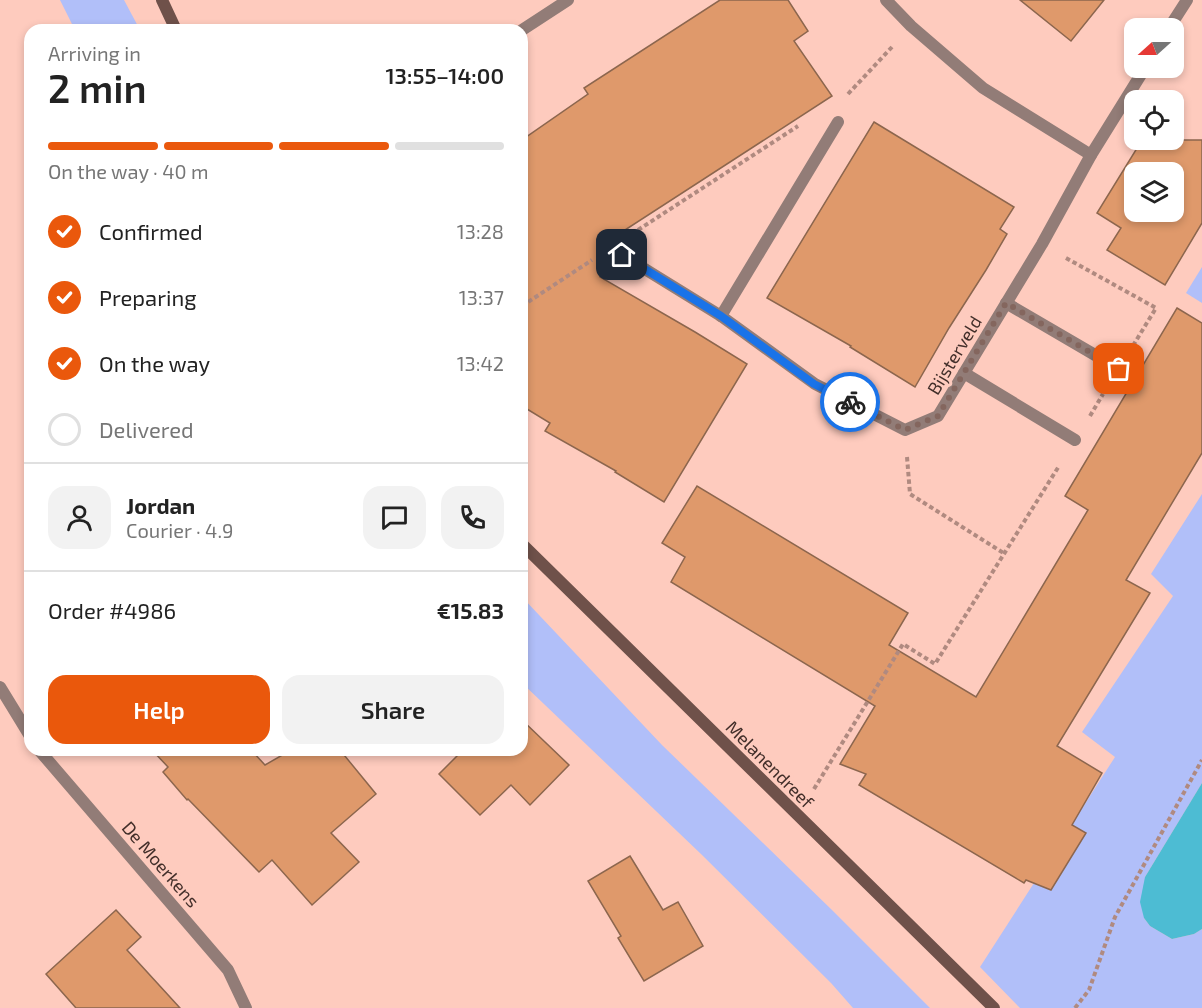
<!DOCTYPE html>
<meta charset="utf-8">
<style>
:root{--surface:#fff;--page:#f2f2f2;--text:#222;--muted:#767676;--line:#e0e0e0;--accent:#ea580c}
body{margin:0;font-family:"Exo 2",sans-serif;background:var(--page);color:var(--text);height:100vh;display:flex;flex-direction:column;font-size:22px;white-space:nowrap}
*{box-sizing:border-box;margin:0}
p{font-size:20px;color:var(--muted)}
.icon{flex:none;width:33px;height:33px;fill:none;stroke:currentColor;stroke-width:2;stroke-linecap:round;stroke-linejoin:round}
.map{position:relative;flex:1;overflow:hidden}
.sheet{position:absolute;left:24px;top:24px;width:504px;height:732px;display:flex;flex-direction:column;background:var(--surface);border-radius:18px;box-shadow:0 3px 9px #0003}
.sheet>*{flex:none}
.needle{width:39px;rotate:249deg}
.buttons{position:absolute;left:1124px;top:18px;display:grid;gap:12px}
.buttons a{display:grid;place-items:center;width:60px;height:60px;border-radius:12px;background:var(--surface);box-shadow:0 3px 9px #0003;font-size:30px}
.pin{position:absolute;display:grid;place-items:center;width:51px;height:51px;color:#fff;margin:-26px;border-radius:12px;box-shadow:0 3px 9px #0006}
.courier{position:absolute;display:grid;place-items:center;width:60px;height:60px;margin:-30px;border:4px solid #1a73e8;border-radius:50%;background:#fff;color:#222;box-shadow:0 2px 8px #0007}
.headline em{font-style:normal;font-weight:600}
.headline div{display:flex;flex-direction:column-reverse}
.headline{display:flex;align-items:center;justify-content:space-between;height:102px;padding:0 24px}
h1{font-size:39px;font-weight:600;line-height:45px}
.bar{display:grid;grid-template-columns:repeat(4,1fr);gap:9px 6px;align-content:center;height:72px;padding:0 24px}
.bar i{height:8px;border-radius:4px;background:var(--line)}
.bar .active{background:var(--accent)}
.bar p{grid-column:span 4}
.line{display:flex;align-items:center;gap:15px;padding:0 24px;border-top:2px solid var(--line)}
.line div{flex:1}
.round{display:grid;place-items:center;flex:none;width:63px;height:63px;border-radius:18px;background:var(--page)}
ol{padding:0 24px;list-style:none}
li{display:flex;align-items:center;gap:18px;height:66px}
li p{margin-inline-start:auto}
li .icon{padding:6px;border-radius:50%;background:var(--accent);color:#fff;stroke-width:4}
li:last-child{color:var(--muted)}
li i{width:33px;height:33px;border:3px solid var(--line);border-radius:50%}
.button{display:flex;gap:12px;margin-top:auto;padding:12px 24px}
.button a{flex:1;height:69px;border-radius:18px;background:var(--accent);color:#fff;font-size:24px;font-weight:600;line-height:69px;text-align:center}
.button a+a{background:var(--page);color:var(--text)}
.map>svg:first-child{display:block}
</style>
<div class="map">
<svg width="1202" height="1008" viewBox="0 0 1202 1008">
<rect width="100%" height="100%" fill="#fecbbe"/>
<g fill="#b1bff9">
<path d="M 60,0 L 124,0 L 140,30 L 75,30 Z"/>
<path d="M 1202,267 L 1202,303 L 1186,293 Z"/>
<path d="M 1202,494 L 1202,783 L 1145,877 L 1144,918 L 1150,926 L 1172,939 L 1194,934 L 1202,929 L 1202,1008 L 1020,1008 L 980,967 L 1115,757 L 1082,732 L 1173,596 L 1151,574 Z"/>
<path d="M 522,597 L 662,745 L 833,911 L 930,1008 L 853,1008 L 831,983 L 701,854 L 522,683 Z"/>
</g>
<path fill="#4dbcd3" d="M 1202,783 L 1202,929 L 1194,934 L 1172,939 L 1150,926 L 1144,918 L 1140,902 L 1145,877 Z"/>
<g fill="#df996b" stroke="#8c664e" stroke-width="1.5" fill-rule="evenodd">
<path d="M 720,0 L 788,0 L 808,31 L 794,41 L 832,96 L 611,239 L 600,277 L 695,332 L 747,364 L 664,502 L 615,472 L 616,471 L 545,431 L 550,423 L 522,406 L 522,140 L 588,94 L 584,88 Z"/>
<path d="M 1020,0 L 1104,0 L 1071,41 Z"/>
<path d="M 874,122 L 1014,207 L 1000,229 L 1007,234 L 986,270 L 949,328 L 915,387 L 850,347 L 851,346 L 767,298 Z"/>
<path d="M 1142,140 L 1202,140 L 1202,223 L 1165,285 L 1107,250 L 1121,228 L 1097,213 ZM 1134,172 L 1173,172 L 1173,212 L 1134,212 Z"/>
<path d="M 1177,308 L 1202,323 L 1202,453 L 1126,580 L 1150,593 L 1057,746 L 1102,773 L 1072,825 L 1086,833 L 1051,890 L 1026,880 L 1024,883 L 859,785 L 866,774 L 840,764 L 875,706 L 671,582 L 685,557 L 662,543 L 697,486 L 908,613 L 889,645 L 976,697 L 1088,510 L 1065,496 Z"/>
<path d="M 522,720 L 569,765 L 530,805 L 511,785 L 480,815 L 439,774 L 463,750 L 522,750 Z"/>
<path d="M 152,750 L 251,750 L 265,765 L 291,750 L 340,750 L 376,794 L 331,833 L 359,862 L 312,905 L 272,860 L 259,872 L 188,799 L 187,800 L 163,772 L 168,767 Z"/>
<path d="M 630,856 L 663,910 L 678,902 L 703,946 L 644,981 L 618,938 L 621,936 L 588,881 Z"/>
<path d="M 116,910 L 141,937 L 127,950 L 180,1008 L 76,1008 L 46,974 Z"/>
</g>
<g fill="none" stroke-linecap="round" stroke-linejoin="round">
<g stroke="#b08a80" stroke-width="4" stroke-dasharray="4.5 3" stroke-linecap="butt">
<path d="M 848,94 L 892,47"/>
<path d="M 638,230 L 798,126"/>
<path d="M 1066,258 L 1156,308 L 1134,344"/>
<path d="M 522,306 L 592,260"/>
<path d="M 1090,416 L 1103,394"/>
<path d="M 907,457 L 910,494 L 1005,554"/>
<path d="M 814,789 L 903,644 L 935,664 L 1059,466"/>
<path d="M 1075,1008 L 1089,990 L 1115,917 L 1202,760"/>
</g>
<g stroke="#927c77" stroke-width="12">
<path d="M 1006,303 L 1119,369"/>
<path d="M 964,373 L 1075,440"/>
</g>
<g stroke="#927c77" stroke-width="12">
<path d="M 886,0 L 911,26 L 983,88 L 1091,155"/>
<path d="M 1169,28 L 1187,0"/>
<path d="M 522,30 L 568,0"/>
<path d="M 622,255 L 721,316 L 815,384 L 905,430 L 938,416 L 1042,244 L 1091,155 L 1145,68"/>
<path d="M 721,316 L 838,122"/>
<path d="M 0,687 L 30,736"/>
<path d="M 39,750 L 228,970 L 246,1008"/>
</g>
<g stroke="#6f514a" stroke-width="12">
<path d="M 162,0 L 176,30"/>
<path d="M 522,544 L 994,1008"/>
</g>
</g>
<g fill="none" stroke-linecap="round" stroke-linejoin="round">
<path stroke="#84665e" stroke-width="6" stroke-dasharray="0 10.8" d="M 850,402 L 905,430 L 938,416 L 1006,303 L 1119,369"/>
<path stroke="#1a73e8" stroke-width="8" d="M 622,255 L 721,316 L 814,384 L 850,402"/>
</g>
<g text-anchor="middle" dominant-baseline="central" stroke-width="6" stroke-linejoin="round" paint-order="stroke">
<g font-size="18" fill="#432f2a" stroke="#fecbbe">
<text transform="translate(954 355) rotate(-59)">Bijsterveld</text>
<text transform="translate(770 764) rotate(45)">Melanendreef</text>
<text transform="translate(161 864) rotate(49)">De Moerkens</text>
</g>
</g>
</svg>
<div class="buttons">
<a><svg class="needle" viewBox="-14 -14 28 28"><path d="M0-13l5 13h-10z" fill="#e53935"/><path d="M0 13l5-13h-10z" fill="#767676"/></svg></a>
<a><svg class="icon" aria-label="locate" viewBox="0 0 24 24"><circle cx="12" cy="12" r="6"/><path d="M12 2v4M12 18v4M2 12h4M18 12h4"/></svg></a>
<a><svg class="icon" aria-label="layers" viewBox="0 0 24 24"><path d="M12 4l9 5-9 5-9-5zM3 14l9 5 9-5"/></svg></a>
</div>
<div class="pin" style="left:1119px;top:369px;background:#ea580c"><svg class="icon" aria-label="bag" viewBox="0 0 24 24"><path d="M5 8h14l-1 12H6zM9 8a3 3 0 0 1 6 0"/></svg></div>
<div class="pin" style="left:622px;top:255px;background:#1f2937"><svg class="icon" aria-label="home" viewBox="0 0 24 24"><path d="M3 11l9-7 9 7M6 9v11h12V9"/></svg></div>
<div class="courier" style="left:850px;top:402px"><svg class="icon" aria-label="bike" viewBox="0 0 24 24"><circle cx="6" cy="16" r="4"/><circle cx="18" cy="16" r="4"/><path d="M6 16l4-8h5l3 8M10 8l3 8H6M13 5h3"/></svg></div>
<section class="sheet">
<div class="headline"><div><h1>2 min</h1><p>Arriving in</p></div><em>13:55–14:00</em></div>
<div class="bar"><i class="active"></i><i class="active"></i><i class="active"></i><i></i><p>On the way · 40 m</p></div>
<ol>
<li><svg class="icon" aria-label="check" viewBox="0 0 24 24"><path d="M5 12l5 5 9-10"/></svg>Confirmed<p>13:28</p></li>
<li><svg class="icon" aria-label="check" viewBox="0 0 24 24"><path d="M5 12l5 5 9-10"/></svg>Preparing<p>13:37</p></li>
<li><svg class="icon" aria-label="check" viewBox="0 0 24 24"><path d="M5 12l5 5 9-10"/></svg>On the way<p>13:42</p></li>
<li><i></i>Delivered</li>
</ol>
<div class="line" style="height:108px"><a class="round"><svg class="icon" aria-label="person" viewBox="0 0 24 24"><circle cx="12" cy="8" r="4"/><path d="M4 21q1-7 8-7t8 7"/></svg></a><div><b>Jordan</b><p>Courier · 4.9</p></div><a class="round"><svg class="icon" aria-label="chat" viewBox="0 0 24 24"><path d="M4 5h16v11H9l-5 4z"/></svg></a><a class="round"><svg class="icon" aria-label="phone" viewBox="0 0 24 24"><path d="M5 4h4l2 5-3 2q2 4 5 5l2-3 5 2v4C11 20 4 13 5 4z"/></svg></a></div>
<div class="line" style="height:78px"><div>Order #4986</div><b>€15.83</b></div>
<div class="button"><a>Help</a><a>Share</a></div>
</section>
</div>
